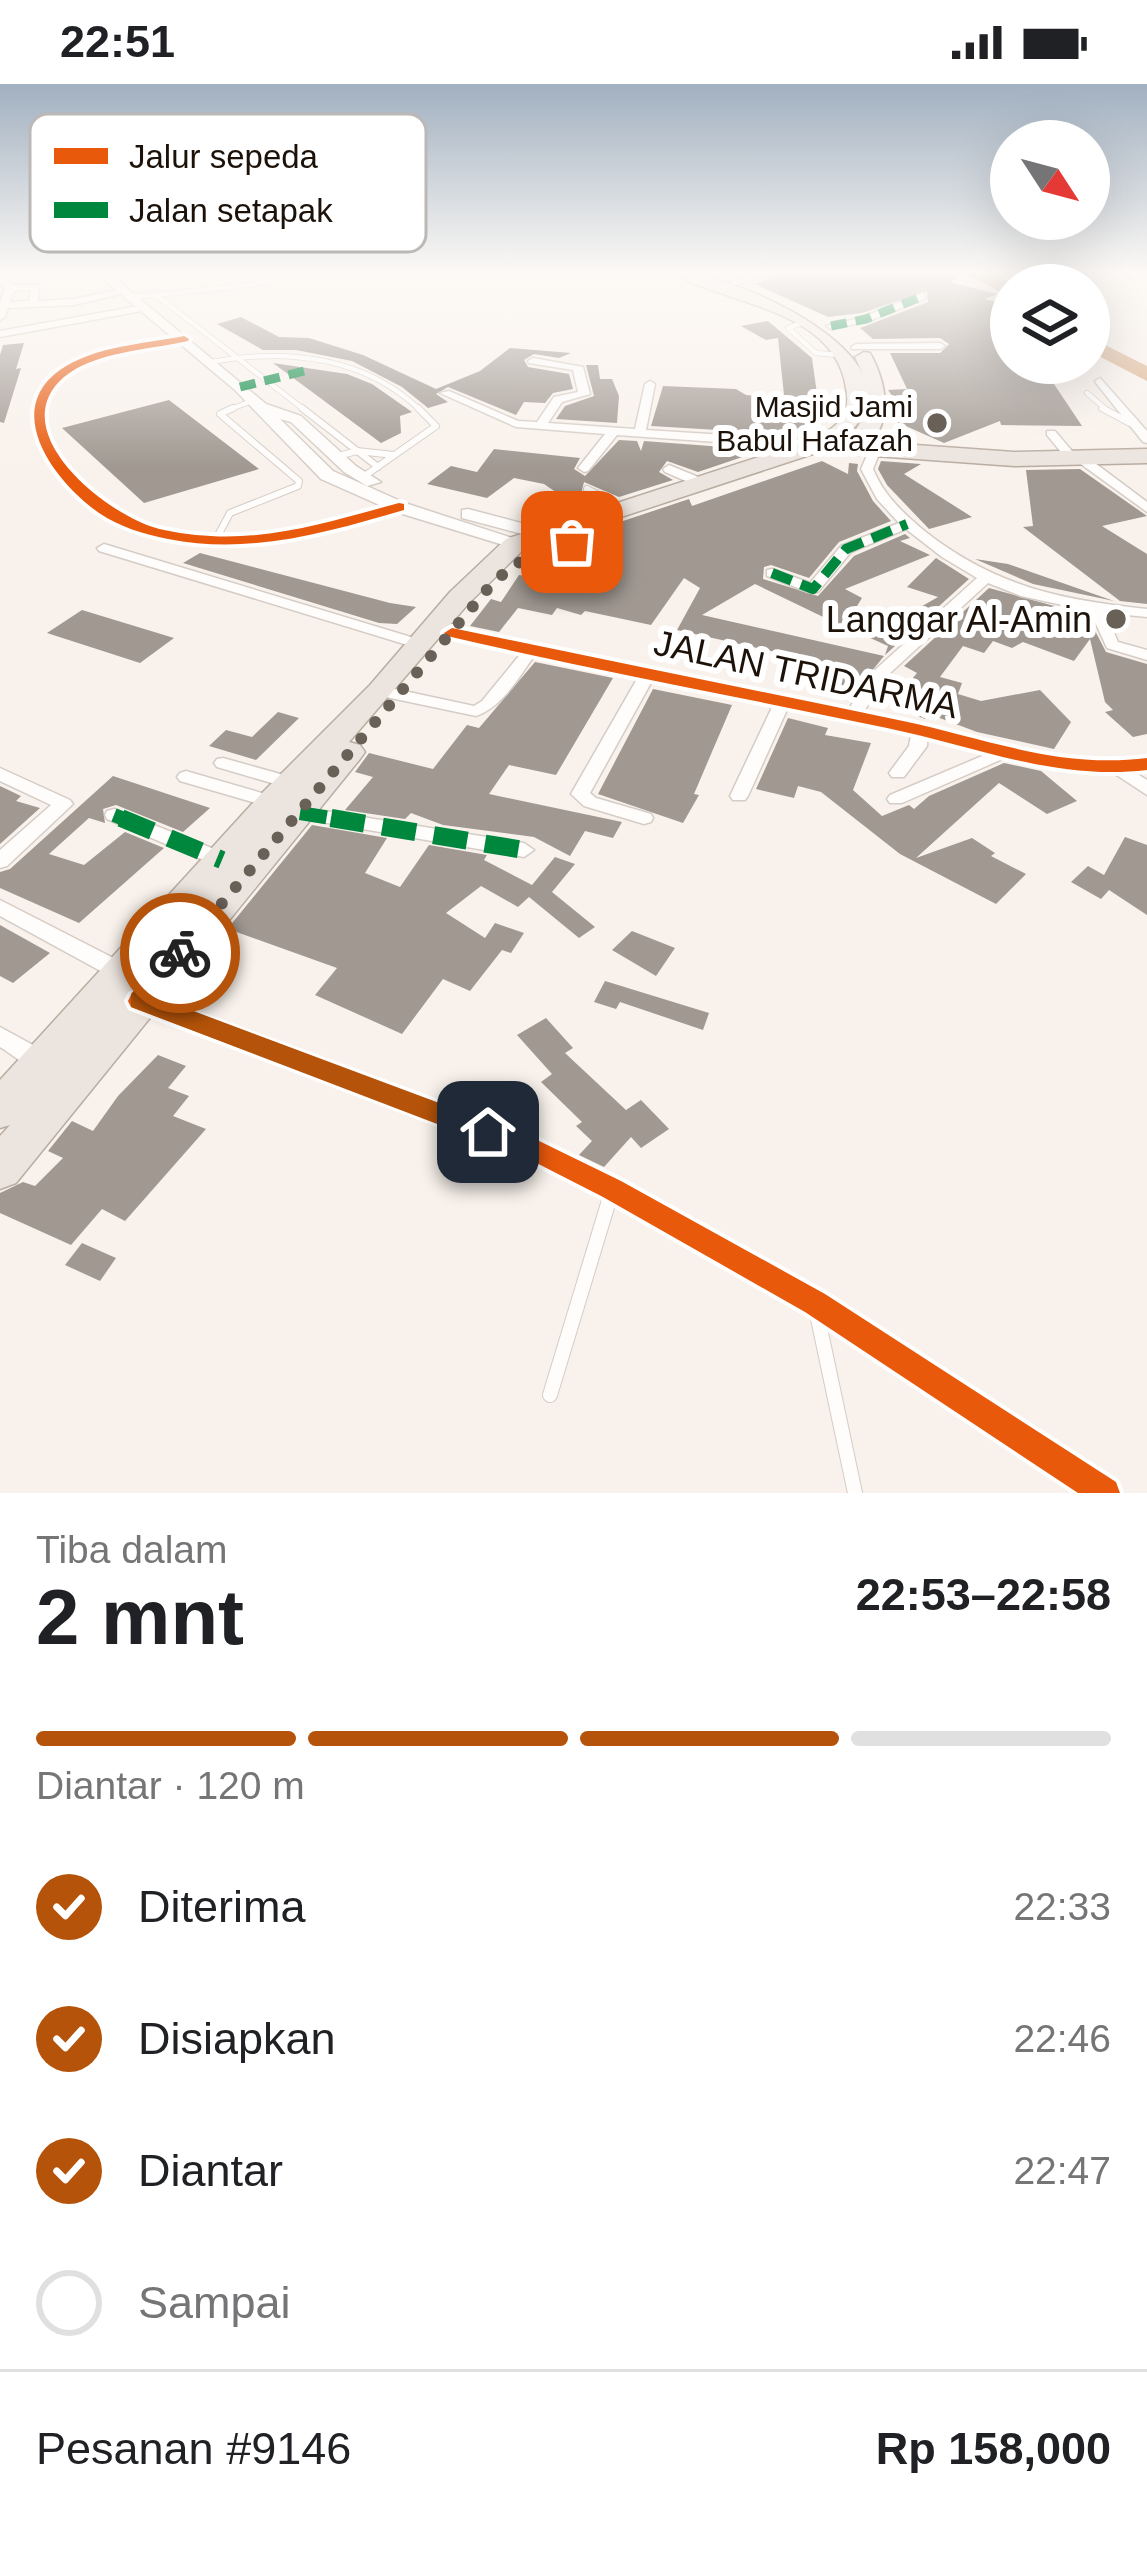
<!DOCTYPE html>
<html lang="id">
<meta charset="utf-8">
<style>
:root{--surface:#fff;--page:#f6f6f6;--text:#202124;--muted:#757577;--line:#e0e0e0;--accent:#b45309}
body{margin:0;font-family:Arial,sans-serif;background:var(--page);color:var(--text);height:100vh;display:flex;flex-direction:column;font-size:45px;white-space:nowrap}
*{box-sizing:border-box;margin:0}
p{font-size:39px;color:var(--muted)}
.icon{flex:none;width:66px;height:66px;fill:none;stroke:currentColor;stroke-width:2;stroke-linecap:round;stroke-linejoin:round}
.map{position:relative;height:1409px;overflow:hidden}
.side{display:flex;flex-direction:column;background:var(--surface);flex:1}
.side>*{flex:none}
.needle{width:78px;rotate:126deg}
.buttons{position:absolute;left:990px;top:36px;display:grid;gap:24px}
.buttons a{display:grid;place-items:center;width:120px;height:120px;border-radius:50%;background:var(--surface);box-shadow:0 12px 48px #0002;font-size:60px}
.pin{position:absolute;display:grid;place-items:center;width:102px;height:102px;color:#fff;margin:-51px;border-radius:24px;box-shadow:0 6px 18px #0006}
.courier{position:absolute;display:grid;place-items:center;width:120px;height:120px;margin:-60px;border:9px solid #b45309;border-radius:50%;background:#fff;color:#222;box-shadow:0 3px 15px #0007}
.overview em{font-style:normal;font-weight:800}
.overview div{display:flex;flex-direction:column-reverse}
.overview{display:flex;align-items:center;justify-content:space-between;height:204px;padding:0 36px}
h1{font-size:78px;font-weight:800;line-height:90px}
.bar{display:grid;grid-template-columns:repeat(4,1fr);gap:18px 12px;align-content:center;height:144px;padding:0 36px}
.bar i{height:15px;border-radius:9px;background:var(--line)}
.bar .on{background:var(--accent)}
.bar p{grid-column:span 4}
.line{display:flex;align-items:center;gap:30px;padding:0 36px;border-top:3px solid var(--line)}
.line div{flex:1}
ol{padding:0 36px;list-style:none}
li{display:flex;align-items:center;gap:36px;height:132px}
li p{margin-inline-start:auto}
li .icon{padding:12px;border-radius:50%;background:var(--accent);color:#fff;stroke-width:4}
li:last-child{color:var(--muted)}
li i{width:66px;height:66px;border:6px solid var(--line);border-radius:50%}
.status{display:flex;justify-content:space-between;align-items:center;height:84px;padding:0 60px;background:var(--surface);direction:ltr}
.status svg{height:33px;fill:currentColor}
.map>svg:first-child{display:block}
</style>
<div class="status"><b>22:51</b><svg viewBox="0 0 49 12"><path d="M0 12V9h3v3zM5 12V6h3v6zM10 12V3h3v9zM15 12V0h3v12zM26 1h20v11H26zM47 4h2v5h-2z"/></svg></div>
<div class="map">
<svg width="1147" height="1409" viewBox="0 0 1147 1409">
<rect width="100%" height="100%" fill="#f9f2ec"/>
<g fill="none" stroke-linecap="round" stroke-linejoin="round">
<g fill="#d7ab85" fill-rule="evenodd">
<path d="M 959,186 L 982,186 L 1015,201 L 1011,201 L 1011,211 L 1005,210 Z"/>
<path d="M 1089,253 L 1147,282 L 1147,297 L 1089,267 Z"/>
</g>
</g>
<g fill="#a09891">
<path d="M 788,186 L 931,186 L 959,192 L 950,198 L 997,210 L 985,215 L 1011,222 L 1011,279 L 1047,279 L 1064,290 L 1050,294 L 1082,342 L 1001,341 L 1000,337 L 944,359 L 890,335 L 905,330 L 888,306 L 907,305 L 890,269 L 940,269 L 949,260 L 940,254 L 873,255 L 860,244 L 928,218 L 927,207 L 862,229 L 828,233 L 755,200 Z"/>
<path d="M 241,233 L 279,253 L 309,254 L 363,271 L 436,305 L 480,287 L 510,264 L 571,269 L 559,274 L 534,270 L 524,276 L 528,283 L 569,290 L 573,305 L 553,309 L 545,319 L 524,318 L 516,331 L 448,303 L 436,310 L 448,318 L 428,324 L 402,303 L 352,277 L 296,266 L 263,266 L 217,240 Z"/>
<path d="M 768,237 L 812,274 L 818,317 L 784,311 L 778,254 L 766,256 L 741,242 Z"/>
<path d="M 24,259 L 16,285 L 21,284 L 4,339 L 0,338 L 0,271 L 3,261 Z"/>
<path d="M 273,279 L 347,290 L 372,300 L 412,328 L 400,332 L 401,349 L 381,359 Z"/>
<path d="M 586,281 L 598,281 L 600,295 L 612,295 L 619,312 L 617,339 L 556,335 L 565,322 L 594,312 Z"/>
<path d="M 663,302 L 736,305 L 746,311 L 776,314 L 779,324 L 821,333 L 786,350 L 651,342 Z"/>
<path d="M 169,316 L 259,385 L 144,419 L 62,344 Z"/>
<path d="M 619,356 L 637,357 L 641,367 L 644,357 L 763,366 L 698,388 L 667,377 L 659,388 L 673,396 L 619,413 L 584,398 L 581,410 L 599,420 L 582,426 L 544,400 L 514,394 L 487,414 L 427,400 L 451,382 L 477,388 L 494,365 L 580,374 L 574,385 L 585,392 Z"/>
<path d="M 822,377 L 848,390 L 849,379 L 858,380 L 857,387 L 873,417 L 891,437 L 839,458 L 809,494 L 771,481 L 764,483 L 763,495 L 818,512 L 854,472 L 905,450 L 910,454 L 900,457 L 930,471 L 845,505 L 862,514 L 844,543 L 755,500 L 702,531 L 884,572 L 855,608 L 833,599 L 847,584 L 677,546 L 700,504 L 684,494 L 651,541 L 585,527 L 581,531 L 557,524 L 552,531 L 518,524 L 499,548 L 470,542 L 491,515 L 501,518 L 519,491 L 533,493 L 546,476 L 557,474 L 559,467 L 574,467 L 585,455 L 613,446 L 608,442 L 689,415 L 692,422 Z"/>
<path d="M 881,377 L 921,380 L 904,390 L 972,433 L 929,445 L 887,401 L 878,385 Z"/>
<path d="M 1080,385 L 1147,432 L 1102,442 L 1147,470 L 1147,520 L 1120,517 L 1023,443 L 1033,442 L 1026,386 Z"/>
<path d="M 200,469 L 390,519 L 416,523 L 397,540 L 379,539 L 183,479 Z"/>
<path d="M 936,474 L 969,495 L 885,571 L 888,562 L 868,553 L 938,513 L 907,503 Z"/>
<path d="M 975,475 L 1008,480 L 1114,517 L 1033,500 Z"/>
<path d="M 989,504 L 1087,531 L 1106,568 L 1147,580 L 1147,650 L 1133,653 L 1105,628 L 1113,626 L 1105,618 L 1090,555 L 1074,577 L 1023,558 L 1012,564 L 993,557 L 984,569 L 963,562 L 940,593 L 962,599 L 958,610 L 981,617 L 1040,606 L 1071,638 L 1054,665 L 977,648 L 929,630 L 925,635 L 890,621 L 917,589 L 904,582 Z"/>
<path d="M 82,526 L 174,554 L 140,579 L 47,549 Z"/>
<path d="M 535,578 L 613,594 L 556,691 L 509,681 L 489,710 L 622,738 L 613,754 L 585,747 L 570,772 L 534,753 L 443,741 L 411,729 L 405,735 L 345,726 L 373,693 L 355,688 L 369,669 L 433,685 L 467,641 L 479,644 Z"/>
<path d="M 653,605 L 732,621 L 694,710 L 699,711 L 683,739 L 598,710 Z"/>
<path d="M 278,628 L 299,634 L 256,676 L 209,662 L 226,646 L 252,653 Z"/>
<path d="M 788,634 L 828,644 L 825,651 L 871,659 L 853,706 L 882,732 L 909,721 L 914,725 L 929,712 L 1004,679 L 1041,687 L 1077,717 L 1047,730 L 999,699 L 916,774 L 972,754 L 995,769 L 991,772 L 1026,790 L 996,820 L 900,770 L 821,708 L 798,702 L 794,714 L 756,705 Z"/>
<path d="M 113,692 L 210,724 L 183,748 L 116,721 L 103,725 L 105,739 L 89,734 L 49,770 L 84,781 L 125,748 L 164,764 L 79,839 L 0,804 L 0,788 L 10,785 Z"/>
<path d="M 0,702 L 21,712 L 16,717 L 40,724 L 0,760 Z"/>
<path d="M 312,741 L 387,754 L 365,789 L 400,803 L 429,761 L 487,771 L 484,776 L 532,801 L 555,773 L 575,780 L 552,808 L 595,843 L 579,854 L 529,813 L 518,823 L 481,802 L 446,829 L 485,854 L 495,839 L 524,849 L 511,869 L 502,866 L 470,907 L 443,895 L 402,950 L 315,911 L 337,884 L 231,846 L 211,865 Z"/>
<path d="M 1125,753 L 1147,761 L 1147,831 L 1109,806 L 1101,815 L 1071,798 L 1088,782 L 1104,791 Z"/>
<path d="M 0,841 L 50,869 L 13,899 L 0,892 Z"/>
<path d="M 632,847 L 675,864 L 656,892 L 612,866 Z"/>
<path d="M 605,897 L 709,929 L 703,946 L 620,918 L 616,925 L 594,918 Z"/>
<path d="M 546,934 L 573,964 L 565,969 L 626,1026 L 641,1016 L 669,1045 L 641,1064 L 631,1053 L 604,1083 L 579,1071 L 592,1057 L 576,1042 L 582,1038 L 541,998 L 552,990 L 517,951 Z"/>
<path d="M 158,971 L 186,982 L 168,1004 L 189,1012 L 173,1032 L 206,1045 L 125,1137 L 102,1125 L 71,1161 L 0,1129 L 0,1109 L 23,1098 L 35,1102 L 63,1074 L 48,1067 L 72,1037 L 93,1047 L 118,1012 Z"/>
<path d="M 82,1159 L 116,1174 L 100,1197 L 65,1181 Z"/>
</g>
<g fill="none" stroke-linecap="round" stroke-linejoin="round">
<g stroke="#d5ccc5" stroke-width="6">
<g id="service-far2">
<path d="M 156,211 L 249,201 L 324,186"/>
<path d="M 129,213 L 156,211 L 306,327"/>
<path d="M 804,238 L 788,244 L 816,269 L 839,271"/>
<path d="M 211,278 C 285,264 365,272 421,327"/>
<path d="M 1087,309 L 1108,327"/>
<path d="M 226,327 L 254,316"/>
</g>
</g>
<g stroke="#d5ccc5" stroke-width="8">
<g id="service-far1">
<path d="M 302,324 L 378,383"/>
<path d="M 1102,324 L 1130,339"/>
<path d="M 334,373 L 357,367 L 394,371"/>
<path d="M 363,393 L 436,342 L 418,324"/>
<path d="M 587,405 L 625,425"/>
<path d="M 215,457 L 230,429 L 298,402 L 299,397 L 220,330 L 233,324"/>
</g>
</g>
<g stroke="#d5ccc5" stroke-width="16">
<g id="service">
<path d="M 817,1230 L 855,1409"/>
<path d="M 550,1311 L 611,1110"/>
</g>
</g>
<g stroke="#d5ccc5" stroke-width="3">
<g id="minor">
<path d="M 770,186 L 784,186 L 735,201 L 730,198 Z"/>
<path d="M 0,191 L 12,201 L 39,201 L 38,217 L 74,215 L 123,205 L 128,208 L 74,221 L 8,224 L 5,233 L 0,236 L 0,219 L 5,204 L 0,199 ZM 31,206 L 29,217 L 10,218 L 14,207 Z"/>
<path d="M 923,209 L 926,214 L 869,237 L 831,245 L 826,242 L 863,233 Z"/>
<path d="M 144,221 L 147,222 L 147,226 L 0,253 L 0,247 Z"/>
<path d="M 184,252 L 189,255 L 188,257 C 149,266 96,267 64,293 C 0,348 111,436 164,446 C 250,464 317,441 399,419 L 404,420 L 404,426 C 325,449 250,471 168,455 C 143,450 120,443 99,429 C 56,399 1,328 60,286 C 94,262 144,260 184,252 Z"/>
<path d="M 856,260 L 940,259 L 945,262 L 940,265 L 852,265 L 851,263 Z"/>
<path d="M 533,274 L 583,283 L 590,310 L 562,318 L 548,339 L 635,345 L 645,300 L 650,297 L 655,300 L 646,346 L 817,357 L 823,361 L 817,365 L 617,351 L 588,387 L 584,388 L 578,384 L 605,350 L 516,343 L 440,309 L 449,307 L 518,337 L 537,338 L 554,313 L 578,308 L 573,286 L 529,279 L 528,277 Z"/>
<path d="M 1100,294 L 1147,347 L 1147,359 L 1143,358 L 1096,299 L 1095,297 Z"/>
<path d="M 784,315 L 853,328 L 859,331 L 853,334 L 780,320 L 780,316 Z"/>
<path d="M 1047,347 L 1055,347 L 1078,374 L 1087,373 L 1147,418 L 1147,428 L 1078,378 L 1070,379 L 1047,351 Z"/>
<path d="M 871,362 L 881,365 L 873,385 C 884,412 905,431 927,449 C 997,503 1062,516 1147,525 L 1147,533 L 1106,529 L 1118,558 L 1147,566 L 1147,576 L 1107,564 L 1090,527 L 1021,512 L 988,499 L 888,591 L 858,636 L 846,636 L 844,632 L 876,585 L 977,494 L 942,473 L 906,445 L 851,468 L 818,508 L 808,508 L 767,492 L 767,486 L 772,485 L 810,499 L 841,462 L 899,439 L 877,415 L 861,385 Z"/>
<path d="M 669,381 L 703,395 L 705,398 L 695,401 L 665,388 L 663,385 Z"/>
<path d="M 104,460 L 424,557 L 427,560 L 419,565 L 414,563 L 99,467 L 97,464 Z"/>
<path d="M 532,560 L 537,562 L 540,565 L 537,568 C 520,591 504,622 476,632 L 381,612 L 373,607 L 381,602 L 474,622 L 482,617 L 527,562 Z"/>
<path d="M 649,583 L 657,588 L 590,709 L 596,714 L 651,730 L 653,734 L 651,738 L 644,740 L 584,722 L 571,710 L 641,588 Z"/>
<path d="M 783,612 L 791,617 L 748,712 L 745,716 L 733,716 L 730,712 L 775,617 Z"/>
<path d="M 920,641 L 928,646 L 927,662 L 904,693 L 892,693 L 889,689 L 909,662 L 912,646 Z"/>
<path d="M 1001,664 L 1007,665 L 1010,669 L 1007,673 L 902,719 L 890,719 L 887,715 L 890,711 Z"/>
<path d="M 223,674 L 298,695 L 301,699 L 292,705 L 217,683 L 214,679 L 217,675 Z"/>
<path d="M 1118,678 L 1147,696 L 1147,711 L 1112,688 L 1109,684 Z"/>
<path d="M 0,684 L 70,716 L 73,720 L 7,782 L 0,784 L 0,766 L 51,721 L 0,697 Z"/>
<path d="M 186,687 L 279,714 L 282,718 L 273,724 L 180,697 L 177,693 L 180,689 Z"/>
<path d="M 300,723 L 524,759 L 534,766 L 524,773 L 293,733 L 291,729 Z"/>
<path d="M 114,725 L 229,771 L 232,776 L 229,781 L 215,781 L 107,735 L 105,731 L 107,727 Z"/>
<path d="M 0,816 L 133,884 L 136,890 L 133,896 L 125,898 L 117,896 L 0,832 Z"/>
<path d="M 139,909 L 533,1054 L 621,1097 L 825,1210 L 1116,1398 L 1120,1409 L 1078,1409 L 805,1228 L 603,1113 L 515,1068 L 131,923 L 128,917 L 131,911 Z"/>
<path d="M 0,943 L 53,972 L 56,979 L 53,986 C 35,992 15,972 0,963 Z"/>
</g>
</g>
<g stroke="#d5ccc5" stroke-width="3">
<g id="tertiary">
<path d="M 92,186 L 105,186 L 266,320 L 301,332 L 356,382 L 381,398 L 367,402 L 344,388 L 291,338 L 280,335 L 333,387 L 405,419 L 555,468 L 553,472 L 539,472 L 393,427 L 321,395 L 235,306 Z"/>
<path d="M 468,425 L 578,454 L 581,458 L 572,463 L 462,434 L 462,426 Z"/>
<path d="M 452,543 C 602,573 753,604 903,635 C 986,652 1061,683 1147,673 L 1147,687 C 1056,699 974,664 886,645 C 739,614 591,588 445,553 L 442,549 Z"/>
</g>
</g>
<g stroke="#b9aca1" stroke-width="3">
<g id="primary">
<path d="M 667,186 C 738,186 963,292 824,365 L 807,361 C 818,351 835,346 843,332 C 848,323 848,314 846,304 C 834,222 721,221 667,186 Z"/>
<path d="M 864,268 L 870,269 C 889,303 896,352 852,369 L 842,363 C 871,330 875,314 855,273 Z"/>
</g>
</g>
<g stroke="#b9aca1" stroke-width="3">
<path id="trunk" d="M 817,354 L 1014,368 L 1147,365 L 1147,379 L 1014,382 L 819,368 L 524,465 L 468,520 L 349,658 L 360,661 L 365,668 L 360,675 L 16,1099 L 0,1105 L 0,1052 L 10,1041 L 0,1044 L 0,996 L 261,710 L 370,601 L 450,508 L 506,455 Z"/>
</g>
<use href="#service-far2" stroke="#fefdfc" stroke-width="4.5"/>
<use href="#service-far1" stroke="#fefdfc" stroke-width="6"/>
<use href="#service" stroke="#fefdfc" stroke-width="14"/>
<use href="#minor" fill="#fefdfc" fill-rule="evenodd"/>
<use href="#tertiary" fill="#fefdfc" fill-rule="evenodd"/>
<use href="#primary" fill="#f1ebe6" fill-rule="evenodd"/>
<use href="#trunk" fill="#ece4de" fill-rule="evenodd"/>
<g stroke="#00873e" stroke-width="9" stroke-dasharray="16 9" stroke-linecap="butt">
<path d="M 831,242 L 866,235 L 923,212"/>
<path d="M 240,303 L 304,287"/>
</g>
<path stroke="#00873e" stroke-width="10" stroke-dasharray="21 10" stroke-linecap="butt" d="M 772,489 L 813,505 L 846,465 L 907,440"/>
<g stroke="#00873e" stroke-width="14" stroke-dasharray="27 14" stroke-linecap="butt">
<path d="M 300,729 L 349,737"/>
<path d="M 114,731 L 129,737"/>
</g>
<g stroke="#00873e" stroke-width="18" stroke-dasharray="34 18" stroke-linecap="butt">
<path d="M 121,734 L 222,776"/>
<path d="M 331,734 L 524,766"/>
</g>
<g stroke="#fff" stroke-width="8">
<g id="cycleway">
<path d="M 184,252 L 189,255 L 188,257 C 149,266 96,267 64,293 C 0,348 111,436 164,446 C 250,464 317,441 399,419 L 404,420 L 404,426 C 325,449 250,471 168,455 C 143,450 120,443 99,429 C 56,399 1,328 60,286 C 94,262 144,260 184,252 Z"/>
<path d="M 452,544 C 603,575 753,606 903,637 C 988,655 1059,685 1147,674 L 1147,686 C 1056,697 974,662 887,644 C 740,613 592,586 447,552 L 444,549 Z"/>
<path d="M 139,909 L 533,1054 L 621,1097 L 825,1210 L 1116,1398 L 1120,1409 L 1078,1409 L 805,1228 L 603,1113 L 515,1068 L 131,923 L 128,917 L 131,911 Z"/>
</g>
</g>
<use href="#cycleway" fill="#e8590c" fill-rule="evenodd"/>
</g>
<linearGradient id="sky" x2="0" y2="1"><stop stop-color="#a1b0c0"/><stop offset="0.49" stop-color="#fcf9f6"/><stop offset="1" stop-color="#fcf9f6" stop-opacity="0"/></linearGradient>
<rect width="1147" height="383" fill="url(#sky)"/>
<path fill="#b45309" d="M 180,860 L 191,869 L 156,913 L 498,1041 L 501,1048 L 498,1056 L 479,1056 L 131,923 L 131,910 L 172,863 Z"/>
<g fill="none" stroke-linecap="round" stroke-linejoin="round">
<path stroke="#696058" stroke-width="12" stroke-dasharray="0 21.6" d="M 180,869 L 491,501 L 513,481 L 572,458"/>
</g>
<g fill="#696058" stroke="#fff" stroke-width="4.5">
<circle cx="937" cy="339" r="12"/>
<circle cx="1116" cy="535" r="12"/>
</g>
<g text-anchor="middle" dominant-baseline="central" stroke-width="12" stroke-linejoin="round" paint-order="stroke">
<g font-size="30" fill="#1c1209" stroke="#fff" text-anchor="end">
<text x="913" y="322">Masjid Jami<tspan x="913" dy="34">Babul Hafazah</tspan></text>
</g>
<g font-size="36" fill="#1c1209" stroke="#fff" text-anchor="end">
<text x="1092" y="535">Langgar Al-Amin</text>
</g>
<g font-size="36" fill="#1c1209" stroke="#fff">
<text transform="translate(806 590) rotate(12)">JALAN TRIDARMA</text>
</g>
</g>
<rect x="30" y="30" width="396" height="138" rx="18" fill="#fff" stroke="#bbb8b5" stroke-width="3"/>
<rect x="54" y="64" width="54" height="16" fill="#e8590c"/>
<rect x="54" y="118" width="54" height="16" fill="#00873e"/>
<g font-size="33" fill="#1c1209">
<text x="129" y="84">Jalur sepeda</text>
<text x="129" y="138">Jalan setapak</text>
</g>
</svg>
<div class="buttons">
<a><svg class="needle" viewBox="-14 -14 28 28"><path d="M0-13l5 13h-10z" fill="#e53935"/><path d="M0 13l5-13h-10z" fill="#757577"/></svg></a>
<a><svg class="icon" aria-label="layers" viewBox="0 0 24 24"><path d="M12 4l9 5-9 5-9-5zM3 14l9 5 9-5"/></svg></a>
</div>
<div class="pin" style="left:572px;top:458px;background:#ea580c"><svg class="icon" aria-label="bag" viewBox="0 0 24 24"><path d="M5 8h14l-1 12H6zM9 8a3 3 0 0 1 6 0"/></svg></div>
<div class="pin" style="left:488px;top:1048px;background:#1f2937"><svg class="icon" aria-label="home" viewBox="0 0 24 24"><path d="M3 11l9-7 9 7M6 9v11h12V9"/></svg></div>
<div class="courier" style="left:180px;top:869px"><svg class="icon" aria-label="bike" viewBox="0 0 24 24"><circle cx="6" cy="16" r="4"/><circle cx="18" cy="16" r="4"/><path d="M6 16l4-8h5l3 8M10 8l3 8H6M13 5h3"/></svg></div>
</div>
<section class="side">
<div class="overview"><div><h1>2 mnt</h1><p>Tiba dalam</p></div><em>22:53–22:58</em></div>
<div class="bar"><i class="on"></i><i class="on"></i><i class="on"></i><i></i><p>Diantar · 120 m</p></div>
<ol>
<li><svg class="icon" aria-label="check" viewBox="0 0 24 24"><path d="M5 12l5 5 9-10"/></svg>Diterima<p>22:33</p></li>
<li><svg class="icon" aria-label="check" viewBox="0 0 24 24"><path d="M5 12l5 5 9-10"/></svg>Disiapkan<p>22:46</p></li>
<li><svg class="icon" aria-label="check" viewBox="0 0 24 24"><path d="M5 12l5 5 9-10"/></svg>Diantar<p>22:47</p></li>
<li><i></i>Sampai</li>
</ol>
<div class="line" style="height:156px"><div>Pesanan #9146</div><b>Rp 158,000</b></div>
</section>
